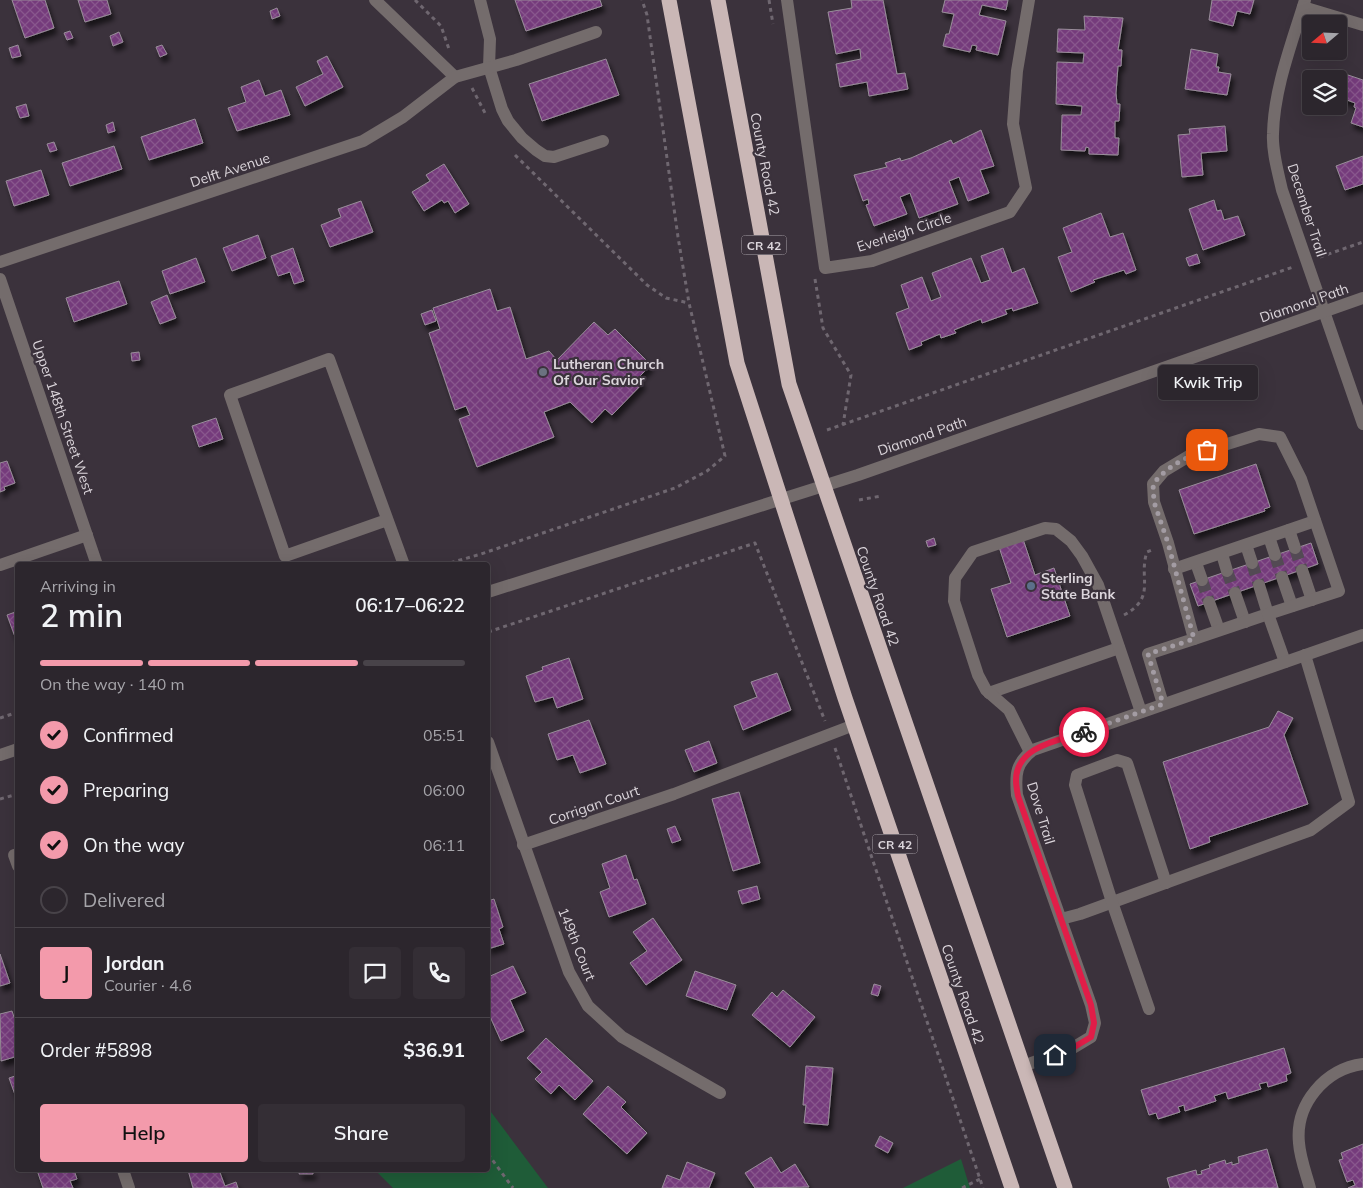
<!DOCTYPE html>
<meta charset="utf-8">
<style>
:root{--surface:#2c262d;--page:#342e35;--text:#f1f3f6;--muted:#a6a5aa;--line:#484349;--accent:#f39aab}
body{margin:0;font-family:Mulish,sans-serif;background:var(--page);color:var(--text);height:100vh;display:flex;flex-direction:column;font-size:19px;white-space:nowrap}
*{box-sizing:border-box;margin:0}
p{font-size:16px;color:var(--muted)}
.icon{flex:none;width:28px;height:28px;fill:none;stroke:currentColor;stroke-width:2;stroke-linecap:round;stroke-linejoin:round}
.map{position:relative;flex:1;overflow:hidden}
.panel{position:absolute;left:15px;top:562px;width:475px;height:610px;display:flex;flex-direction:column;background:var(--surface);border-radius:5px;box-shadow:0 5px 20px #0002,0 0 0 1px var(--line)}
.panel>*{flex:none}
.needle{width:32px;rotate:251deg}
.buttons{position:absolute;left:1302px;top:15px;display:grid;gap:10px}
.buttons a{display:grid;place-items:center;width:45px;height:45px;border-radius:5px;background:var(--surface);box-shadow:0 5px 20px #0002,0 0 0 1px var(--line);font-size:25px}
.pin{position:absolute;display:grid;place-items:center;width:42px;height:42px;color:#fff;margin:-21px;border-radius:10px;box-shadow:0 2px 8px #0006}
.courier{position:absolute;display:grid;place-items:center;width:50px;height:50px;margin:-25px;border:4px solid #e11d48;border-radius:50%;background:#fff;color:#222;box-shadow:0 1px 6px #0007}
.bubble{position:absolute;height:35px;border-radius:5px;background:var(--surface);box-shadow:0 5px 20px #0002,0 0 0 1px var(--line);font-size:16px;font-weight:600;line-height:35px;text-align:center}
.summary em{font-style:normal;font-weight:600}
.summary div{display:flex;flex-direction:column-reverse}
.summary{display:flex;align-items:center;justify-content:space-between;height:85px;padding:0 25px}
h1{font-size:32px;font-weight:600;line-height:38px}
.bar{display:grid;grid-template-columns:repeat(4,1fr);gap:8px 5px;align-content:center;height:60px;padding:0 25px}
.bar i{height:6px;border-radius:4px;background:var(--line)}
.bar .current{background:var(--accent)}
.bar p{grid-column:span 4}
.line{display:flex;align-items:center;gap:12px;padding:0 25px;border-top:1px solid var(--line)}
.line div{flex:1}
.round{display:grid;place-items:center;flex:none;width:52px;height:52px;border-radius:5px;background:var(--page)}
ol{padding:0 25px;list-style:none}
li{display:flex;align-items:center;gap:15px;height:55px}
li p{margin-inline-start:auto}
li .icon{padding:5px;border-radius:50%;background:var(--accent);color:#111;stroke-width:4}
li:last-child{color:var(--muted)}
li i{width:28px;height:28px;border:2px solid var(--line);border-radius:50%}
.action{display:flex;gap:10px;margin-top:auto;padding:10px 25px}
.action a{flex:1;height:58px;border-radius:5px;background:var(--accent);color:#111;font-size:20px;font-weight:600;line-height:58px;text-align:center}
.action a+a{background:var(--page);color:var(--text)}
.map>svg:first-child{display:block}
</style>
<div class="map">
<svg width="1363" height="1188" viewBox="0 0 1363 1188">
<defs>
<pattern id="building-cross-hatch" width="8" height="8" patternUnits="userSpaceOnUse" patternTransform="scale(1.25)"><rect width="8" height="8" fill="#753b7b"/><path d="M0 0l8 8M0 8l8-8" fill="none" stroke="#88568d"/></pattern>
<filter id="shadow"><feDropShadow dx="3" dy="5.5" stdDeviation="2.5" flood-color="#0009"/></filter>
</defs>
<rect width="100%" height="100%" fill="#3b323c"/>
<g fill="#1f5c38">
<path d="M 488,1108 L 548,1188 L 393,1188 L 375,1170 L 488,1170 Z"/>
<path d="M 961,1159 L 970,1188 L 903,1188 Z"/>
</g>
<g fill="url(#building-cross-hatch)" stroke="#998e9a" filter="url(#shadow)">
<path d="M 12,0 L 45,0 L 54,28 L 25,38 Z"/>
<path d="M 78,0 L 107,0 L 111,14 L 85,22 Z"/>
<path d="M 515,0 L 600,0 L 602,6 L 526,31 Z"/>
<path d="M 851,0 L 883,0 L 897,74 L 905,73 L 908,89 L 869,96 L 867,82 L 840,87 L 836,64 L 861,59 L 860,49 L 836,54 L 828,12 L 852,8 Z"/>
<path d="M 945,0 L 1008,0 L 1006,10 L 982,5 L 979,15 L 1006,21 L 998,55 L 976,50 L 977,46 L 972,45 L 970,52 L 943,46 L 946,34 L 949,34 L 954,14 L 942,12 Z"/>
<path d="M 1212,0 L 1254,0 L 1250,14 L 1237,11 L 1233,26 L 1209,20 Z"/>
<path d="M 277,8 L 280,16 L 272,19 L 270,11 Z"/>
<path d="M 1084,16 L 1123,18 L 1118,50 L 1122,50 L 1121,66 L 1118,66 L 1116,93 L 1117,104 L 1120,104 L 1119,121 L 1115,121 L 1115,138 L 1119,138 L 1118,155 L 1089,154 L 1089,148 L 1086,147 L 1085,151 L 1061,150 L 1062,115 L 1081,115 L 1082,106 L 1056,104 L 1057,62 L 1083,63 L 1084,53 L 1057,52 L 1058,29 L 1085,30 Z"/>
<path d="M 70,31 L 73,38 L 67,40 L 64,33 Z"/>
<path d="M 119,32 L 123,42 L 113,46 L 110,36 Z"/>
<path d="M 18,45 L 21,56 L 12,58 L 9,48 Z"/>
<path d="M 162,45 L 167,54 L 160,57 L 156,47 Z"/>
<path d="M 1191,49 L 1218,54 L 1216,67 L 1219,67 L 1218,72 L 1231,74 L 1227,95 L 1185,89 Z"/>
<path d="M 327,56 L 343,87 L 305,106 L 296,87 L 323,74 L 317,61 Z"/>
<path d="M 606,59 L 619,95 L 542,121 L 529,84 Z"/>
<path d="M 1345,74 L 1363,80 L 1363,127 L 1351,123 L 1356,108 L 1354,107 L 1355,103 L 1339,97 Z"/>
<path d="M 259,80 L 265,96 L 281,90 L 290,115 L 237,131 L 228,108 L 246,102 L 241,87 Z"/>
<path d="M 26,104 L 29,116 L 20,118 L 16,107 Z"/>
<path d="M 195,119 L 203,143 L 149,160 L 141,137 Z"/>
<path d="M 113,122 L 115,131 L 108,133 L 106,125 Z"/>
<path d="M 1225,126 L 1227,151 L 1201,153 L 1203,175 L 1182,177 L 1178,135 L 1190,134 L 1189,129 Z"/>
<path d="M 981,130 L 994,166 L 980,170 L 989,193 L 968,201 L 959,177 L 949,181 L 958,204 L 919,218 L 910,193 L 900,197 L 907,214 L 874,226 L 866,205 L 869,204 L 868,199 L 863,201 L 854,175 L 887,167 L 885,163 L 900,158 L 901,161 L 911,158 L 951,140 L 953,144 Z"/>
<path d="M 54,142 L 57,150 L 50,152 L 47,144 Z"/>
<path d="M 114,146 L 122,169 L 70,186 L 62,163 Z"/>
<path d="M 1363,156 L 1363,184 L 1345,190 L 1336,166 Z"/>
<path d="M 444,164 L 469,204 L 455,213 L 448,201 L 444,203 L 442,200 L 424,211 L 412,192 L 430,181 L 426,175 Z"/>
<path d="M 41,170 L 49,195 L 14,206 L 6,181 Z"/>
<path d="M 1214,200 L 1217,211 L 1221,210 L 1224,220 L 1238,216 L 1245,235 L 1203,250 L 1189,209 Z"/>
<path d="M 361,201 L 373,232 L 330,247 L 321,225 L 341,217 L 338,209 Z"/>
<path d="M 1101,213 L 1110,237 L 1123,233 L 1136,270 L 1126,274 L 1124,270 L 1093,280 L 1095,282 L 1071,292 L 1058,257 L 1072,252 L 1063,228 Z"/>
<path d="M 258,235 L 266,258 L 232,271 L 223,248 Z"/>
<path d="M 293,248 L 304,281 L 294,284 L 290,272 L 278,276 L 271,256 Z"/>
<path d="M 1003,248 L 1012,273 L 1024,268 L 1038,303 L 1013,311 L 1012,308 L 1005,310 L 1007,314 L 982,323 L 981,319 L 954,330 L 956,333 L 941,338 L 940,334 L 921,342 L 922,345 L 909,350 L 896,313 L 909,308 L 901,285 L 922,277 L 931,301 L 941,297 L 932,273 L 971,258 L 981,283 L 990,280 L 981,256 Z"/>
<path d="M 1197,254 L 1200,263 L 1189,266 L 1186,258 Z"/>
<path d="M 196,258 L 205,282 L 170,294 L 162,271 Z"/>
<path d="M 119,281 L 127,304 L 74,322 L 66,298 Z"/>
<path d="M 490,289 L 497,311 L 510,307 L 526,359 L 549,351 L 557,360 L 594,322 L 608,335 L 615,329 L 651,365 L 638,378 L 643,383 L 612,415 L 605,409 L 592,423 L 570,402 L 544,412 L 554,437 L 477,467 L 459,419 L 470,415 L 466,406 L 455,410 L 429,333 L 440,329 L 433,308 Z"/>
<path d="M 167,295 L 176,318 L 160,324 L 151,302 Z"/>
<path d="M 432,310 L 436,321 L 425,325 L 421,314 Z"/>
<path d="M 139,352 L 140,360 L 132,361 L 131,353 Z"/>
<path d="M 216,418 L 223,439 L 199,447 L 192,426 Z"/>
<path d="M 7,461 L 15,483 L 4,487 L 5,490 L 0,492 L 0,463 Z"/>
<path d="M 1256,464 L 1270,507 L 1264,509 L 1265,511 L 1194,534 L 1179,490 Z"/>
<path d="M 934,538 L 936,545 L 928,547 L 926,541 Z"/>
<path d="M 1023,539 L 1035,575 L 1054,568 L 1070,616 L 1007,637 L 991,589 L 1011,583 L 999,547 Z"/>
<path d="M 1311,543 L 1318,564 L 1198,606 L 1190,584 Z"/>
<path d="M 18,611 L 18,645 L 7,615 Z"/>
<path d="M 569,658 L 583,699 L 557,708 L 553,697 L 535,702 L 526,676 L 543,670 L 542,667 Z"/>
<path d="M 777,673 L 791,710 L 743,730 L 734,706 L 757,697 L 751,682 Z"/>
<path d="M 1278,711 L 1293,718 L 1284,735 L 1308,804 L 1209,837 L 1210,842 L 1190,849 L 1163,762 L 1269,727 Z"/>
<path d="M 589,720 L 606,764 L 580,773 L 573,755 L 557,760 L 548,734 Z"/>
<path d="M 709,741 L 717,763 L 694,772 L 685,750 Z"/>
<path d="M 739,792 L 760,863 L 733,871 L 712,799 Z"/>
<path d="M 675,826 L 681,840 L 672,843 L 667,829 Z"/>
<path d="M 626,855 L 634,880 L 637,879 L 646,904 L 609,917 L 600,892 L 610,888 L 602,864 Z"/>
<path d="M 757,886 L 760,899 L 742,904 L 738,891 Z"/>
<path d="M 494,899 L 503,927 L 499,929 L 504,944 L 488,949 L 488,901 Z"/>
<path d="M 653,918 L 682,960 L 646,985 L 630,963 L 647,951 L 633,932 Z"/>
<path d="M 0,954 L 10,983 L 0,986 Z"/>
<path d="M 513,966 L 526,993 L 510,1000 L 524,1031 L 501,1041 L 488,1012 L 488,977 Z"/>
<path d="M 695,971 L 736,985 L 727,1010 L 686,996 Z"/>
<path d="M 874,984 L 881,986 L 878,996 L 871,994 Z"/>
<path d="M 783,990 L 815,1017 L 790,1047 L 752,1015 L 772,992 L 777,997 Z"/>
<path d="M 12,1011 L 18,1029 L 18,1056 L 1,1061 L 0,1014 Z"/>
<path d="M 546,1038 L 593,1081 L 575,1100 L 559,1085 L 551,1094 L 535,1079 L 542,1072 L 527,1058 Z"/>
<path d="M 1284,1048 L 1291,1073 L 1286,1075 L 1287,1081 L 1268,1087 L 1267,1082 L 1259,1084 L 1261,1089 L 1228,1099 L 1226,1092 L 1214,1096 L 1216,1101 L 1185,1111 L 1184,1105 L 1178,1107 L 1180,1112 L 1158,1119 L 1156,1113 L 1149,1115 L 1141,1090 Z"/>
<path d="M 806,1066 L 833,1068 L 828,1125 L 804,1123 L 806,1105 L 803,1105 Z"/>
<path d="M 18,1075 L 18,1103 L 9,1078 Z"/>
<path d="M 608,1086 L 626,1102 L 621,1107 L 647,1133 L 627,1154 L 583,1114 Z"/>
<path d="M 880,1136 L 893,1143 L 888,1153 L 875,1146 Z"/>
<path d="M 1363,1144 L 1363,1188 L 1348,1188 L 1355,1185 L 1353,1180 L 1347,1182 L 1339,1160 L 1343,1159 L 1341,1153 Z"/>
<path d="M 1267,1149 L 1278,1188 L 1170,1188 L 1167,1178 L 1196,1170 L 1197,1175 L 1202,1174 L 1201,1171 L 1210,1168 L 1209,1165 L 1225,1160 L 1226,1164 L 1232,1162 L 1232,1165 L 1239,1163 L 1238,1157 Z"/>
<path d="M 771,1157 L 781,1173 L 795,1164 L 809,1187 L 755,1188 L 745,1173 Z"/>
<path d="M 687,1162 L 715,1173 L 709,1188 L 662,1188 L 667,1175 L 680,1180 Z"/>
<path d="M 37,1170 L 74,1170 L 77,1179 L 70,1181 L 73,1188 L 43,1188 Z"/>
<path d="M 188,1170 L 219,1170 L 225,1186 L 236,1182 L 238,1188 L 193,1188 Z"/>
<path d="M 300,1170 L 313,1170 L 313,1174 L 299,1174 Z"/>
</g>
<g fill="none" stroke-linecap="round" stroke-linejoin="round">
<g stroke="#534a54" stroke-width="12" stroke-dasharray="12 6" stroke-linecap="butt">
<path d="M 1295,548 L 1302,570"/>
<path d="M 1275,555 L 1282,577"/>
<path d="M 1252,563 L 1259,585"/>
<path d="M 1227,571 L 1235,593"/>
<path d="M 1202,580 L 1209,602"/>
</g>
<g stroke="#6f6770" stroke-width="3" stroke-dasharray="4 4" stroke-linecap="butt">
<path d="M 415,0 L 441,26 L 449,49"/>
<path d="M 769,0 L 773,24"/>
<path d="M 472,88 L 485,113"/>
<path d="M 515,155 L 647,285 L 666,298 L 689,303"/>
<path d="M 1320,257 L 1363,242"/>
<path d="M 815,279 L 823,328 L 851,375 L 843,425"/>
<path d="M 827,430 L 1293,267"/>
<path d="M 859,500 L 881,496"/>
<path d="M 443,565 L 481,554 L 675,488 L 707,471 L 725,456 L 689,303 L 678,237 L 647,15 L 642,0"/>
<path d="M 1124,615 C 1157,597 1138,578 1147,552 L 1154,549"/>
<path d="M 488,632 L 755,543 L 825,721"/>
<path d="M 0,718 L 18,712"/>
<path d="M 835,748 L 983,1188"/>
<path d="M 0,799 L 18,794"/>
<path d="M 488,1154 L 513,1188"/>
<path d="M 962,1188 L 980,1179"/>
</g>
<g stroke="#746c6c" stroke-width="12">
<path d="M 375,0 L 455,77"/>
<path d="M 480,0 L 490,39 L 489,67 L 502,109 L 508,121 L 522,138 L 536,150 L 545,156 L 554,157 L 603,141"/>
<path d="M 787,0 L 825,268 L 872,261 L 1010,212 L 1026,188 L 1013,124 L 1017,71 L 1029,0"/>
<path d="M 1305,0 C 1292,43 1274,88 1273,134 C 1272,152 1278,172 1282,190 L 1363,424"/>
<path d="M 1303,7 L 1363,25"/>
<path d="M 0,262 L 363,141 L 403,117 L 455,77 L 516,60 L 596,32"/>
<path d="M 0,279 L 97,565"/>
<path d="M 387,520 L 285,556 L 230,395 L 329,359 L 404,565"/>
<path d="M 1289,530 L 1295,548"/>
<path d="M 1269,537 L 1275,555"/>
<path d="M 1246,545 L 1252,563"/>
<path d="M 1222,554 L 1227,571"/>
<path d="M 1196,563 L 1202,580"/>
<path d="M 0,565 L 87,535"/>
<path d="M 1174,569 L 1315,521"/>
<path d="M 1302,570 L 1312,600"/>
<path d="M 1282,577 L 1292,606"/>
<path d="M 488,592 L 858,475 L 1363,298"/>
<path d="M 1235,593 L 1245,622"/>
<path d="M 1209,602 L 1219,630"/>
<path d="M 1194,639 L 1268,614 L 1259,585"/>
<path d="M 989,693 L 1119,648"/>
<path d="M 1163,704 L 1148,654 L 1194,639 L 1168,543 L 1154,502 L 1153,484 L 1164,471 L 1189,456 L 1259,434 L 1280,437 L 1301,479 L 1339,591 L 1268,614 L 1285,662"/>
<path d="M 488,742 L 569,972 L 588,1006 L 622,1037 L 720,1093"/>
<path d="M 1030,752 L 1009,710 L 986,690 L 978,675 L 954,601 L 955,578 L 973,552 L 1045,528 L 1056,529 L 1071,541 L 1082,556 L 1098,585 L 1141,712"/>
<path d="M 0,755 L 18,749"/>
<path d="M 523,845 L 674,794 L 854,725"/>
<path d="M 18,854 L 14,855 L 18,866"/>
<path d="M 1061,919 L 1080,914 L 1311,830 L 1349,802 L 1305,655"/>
<path d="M 1149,1009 L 1112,902 L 1075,785 L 1077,775 L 1117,760 L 1127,763 L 1166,883"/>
<path d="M 1023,1066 L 1071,1049 L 1091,1037 L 1095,1023 L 1091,1005 L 1017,795 C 1015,774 1016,763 1033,750 L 1363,635"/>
<path d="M 123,1170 L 129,1188"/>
<path d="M 1310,1188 C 1306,1173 1300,1158 1299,1143 C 1295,1104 1325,1069 1363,1064"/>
</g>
<g stroke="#cab7b6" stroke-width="15">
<path d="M 669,0 L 737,363 L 845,698 L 1012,1188"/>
<path d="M 718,0 L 789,384 L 1065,1188"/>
</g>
</g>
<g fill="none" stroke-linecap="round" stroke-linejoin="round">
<path stroke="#a39ca3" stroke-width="5" stroke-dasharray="0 9" d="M 1084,732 L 1163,704 L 1148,654 L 1194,639 L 1168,543 L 1154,502 L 1153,484 C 1169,465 1184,458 1207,450"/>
<path stroke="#e11d48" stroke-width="6" d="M 1055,1055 L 1071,1049 L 1091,1037 L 1094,1023 L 1091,1005 L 1018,796 C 1017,790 1016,785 1016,780 C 1016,746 1060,740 1084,732"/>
</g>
<circle fill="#6b7280" stroke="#3b323c" stroke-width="2" cx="543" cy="372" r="5"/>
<circle fill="#5c6f8a" stroke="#3b323c" stroke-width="2" cx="1031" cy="586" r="5"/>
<g text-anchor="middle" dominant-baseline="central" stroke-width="4.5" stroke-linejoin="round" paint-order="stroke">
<g fill="#3b323c" stroke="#aba4ab" stroke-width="1">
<rect x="741.5" y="235.5" width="45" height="19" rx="4"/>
<rect x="872.5" y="834.5" width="45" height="19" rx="4"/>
</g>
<g font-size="12" font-weight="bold" fill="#dbd5db">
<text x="764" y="245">CR 42</text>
<text x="895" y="844">CR 42</text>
</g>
<g font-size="14" fill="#dbd5db" stroke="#3b323c">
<text transform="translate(765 164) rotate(79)">County Road 42</text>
<text transform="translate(230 170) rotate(-18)">Delft Avenue</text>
<text transform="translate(1307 210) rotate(72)">December Trail</text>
<text transform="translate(904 232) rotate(-18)">Everleigh Circle</text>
<text transform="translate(1304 303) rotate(-19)">Diamond Path</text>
<text transform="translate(63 417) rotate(71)">Upper 148th Street West</text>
<text transform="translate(922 436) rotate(-19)">Diamond Path</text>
<text transform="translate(878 596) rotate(71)">County Road 42</text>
<text transform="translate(594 805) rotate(-19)">Corrigan Court</text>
<text transform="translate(1041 813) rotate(73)">Dove Trail</text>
<text transform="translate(577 944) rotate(68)">149th Court</text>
<text transform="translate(963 994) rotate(71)">County Road 42</text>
</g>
<g font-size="14" font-weight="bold" fill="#dbd5db" stroke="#3b323c" text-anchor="start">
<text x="553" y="364">Lutheran Church<tspan x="553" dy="16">Of Our Savior</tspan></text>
<text x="1041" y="578">Sterling<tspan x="1041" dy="16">State Bank</tspan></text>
</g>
</g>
</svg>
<div class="buttons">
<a><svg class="needle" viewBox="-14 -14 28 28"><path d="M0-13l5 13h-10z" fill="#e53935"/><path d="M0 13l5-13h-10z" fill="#a6a5aa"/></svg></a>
<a><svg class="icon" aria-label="layers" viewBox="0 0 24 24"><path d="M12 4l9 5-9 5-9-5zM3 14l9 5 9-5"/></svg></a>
</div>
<div class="pin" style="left:1207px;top:450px;background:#ea580c"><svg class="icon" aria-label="bag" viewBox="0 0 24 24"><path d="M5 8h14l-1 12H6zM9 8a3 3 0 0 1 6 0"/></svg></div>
<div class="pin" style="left:1055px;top:1055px;background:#1f2937"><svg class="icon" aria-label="home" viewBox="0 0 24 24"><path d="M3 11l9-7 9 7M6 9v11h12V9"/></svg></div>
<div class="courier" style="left:1084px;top:732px"><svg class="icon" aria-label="bike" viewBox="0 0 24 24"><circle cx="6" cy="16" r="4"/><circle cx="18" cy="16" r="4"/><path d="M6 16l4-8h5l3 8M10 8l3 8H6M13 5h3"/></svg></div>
<div class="bubble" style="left:1158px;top:365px;width:100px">Kwik Trip</div>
<section class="panel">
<div class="summary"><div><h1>2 min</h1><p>Arriving in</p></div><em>06:17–06:22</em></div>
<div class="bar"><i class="current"></i><i class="current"></i><i class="current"></i><i></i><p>On the way · 140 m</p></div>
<ol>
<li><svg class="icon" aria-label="check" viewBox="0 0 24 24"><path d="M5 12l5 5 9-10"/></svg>Confirmed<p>05:51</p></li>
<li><svg class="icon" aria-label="check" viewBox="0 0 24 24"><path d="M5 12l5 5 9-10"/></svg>Preparing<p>06:00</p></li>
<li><svg class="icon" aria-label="check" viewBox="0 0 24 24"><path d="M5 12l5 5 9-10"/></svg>On the way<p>06:11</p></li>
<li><i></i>Delivered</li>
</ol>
<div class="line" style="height:90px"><b class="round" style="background:var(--accent);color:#111">J</b><div><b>Jordan</b><p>Courier · 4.6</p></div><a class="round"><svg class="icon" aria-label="chat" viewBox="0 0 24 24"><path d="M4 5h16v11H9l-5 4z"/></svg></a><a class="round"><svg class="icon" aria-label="phone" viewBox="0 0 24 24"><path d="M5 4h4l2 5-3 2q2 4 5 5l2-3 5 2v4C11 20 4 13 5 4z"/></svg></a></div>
<div class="line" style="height:65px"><div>Order #5898</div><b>$36.91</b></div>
<div class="action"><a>Help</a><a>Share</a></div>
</section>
</div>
